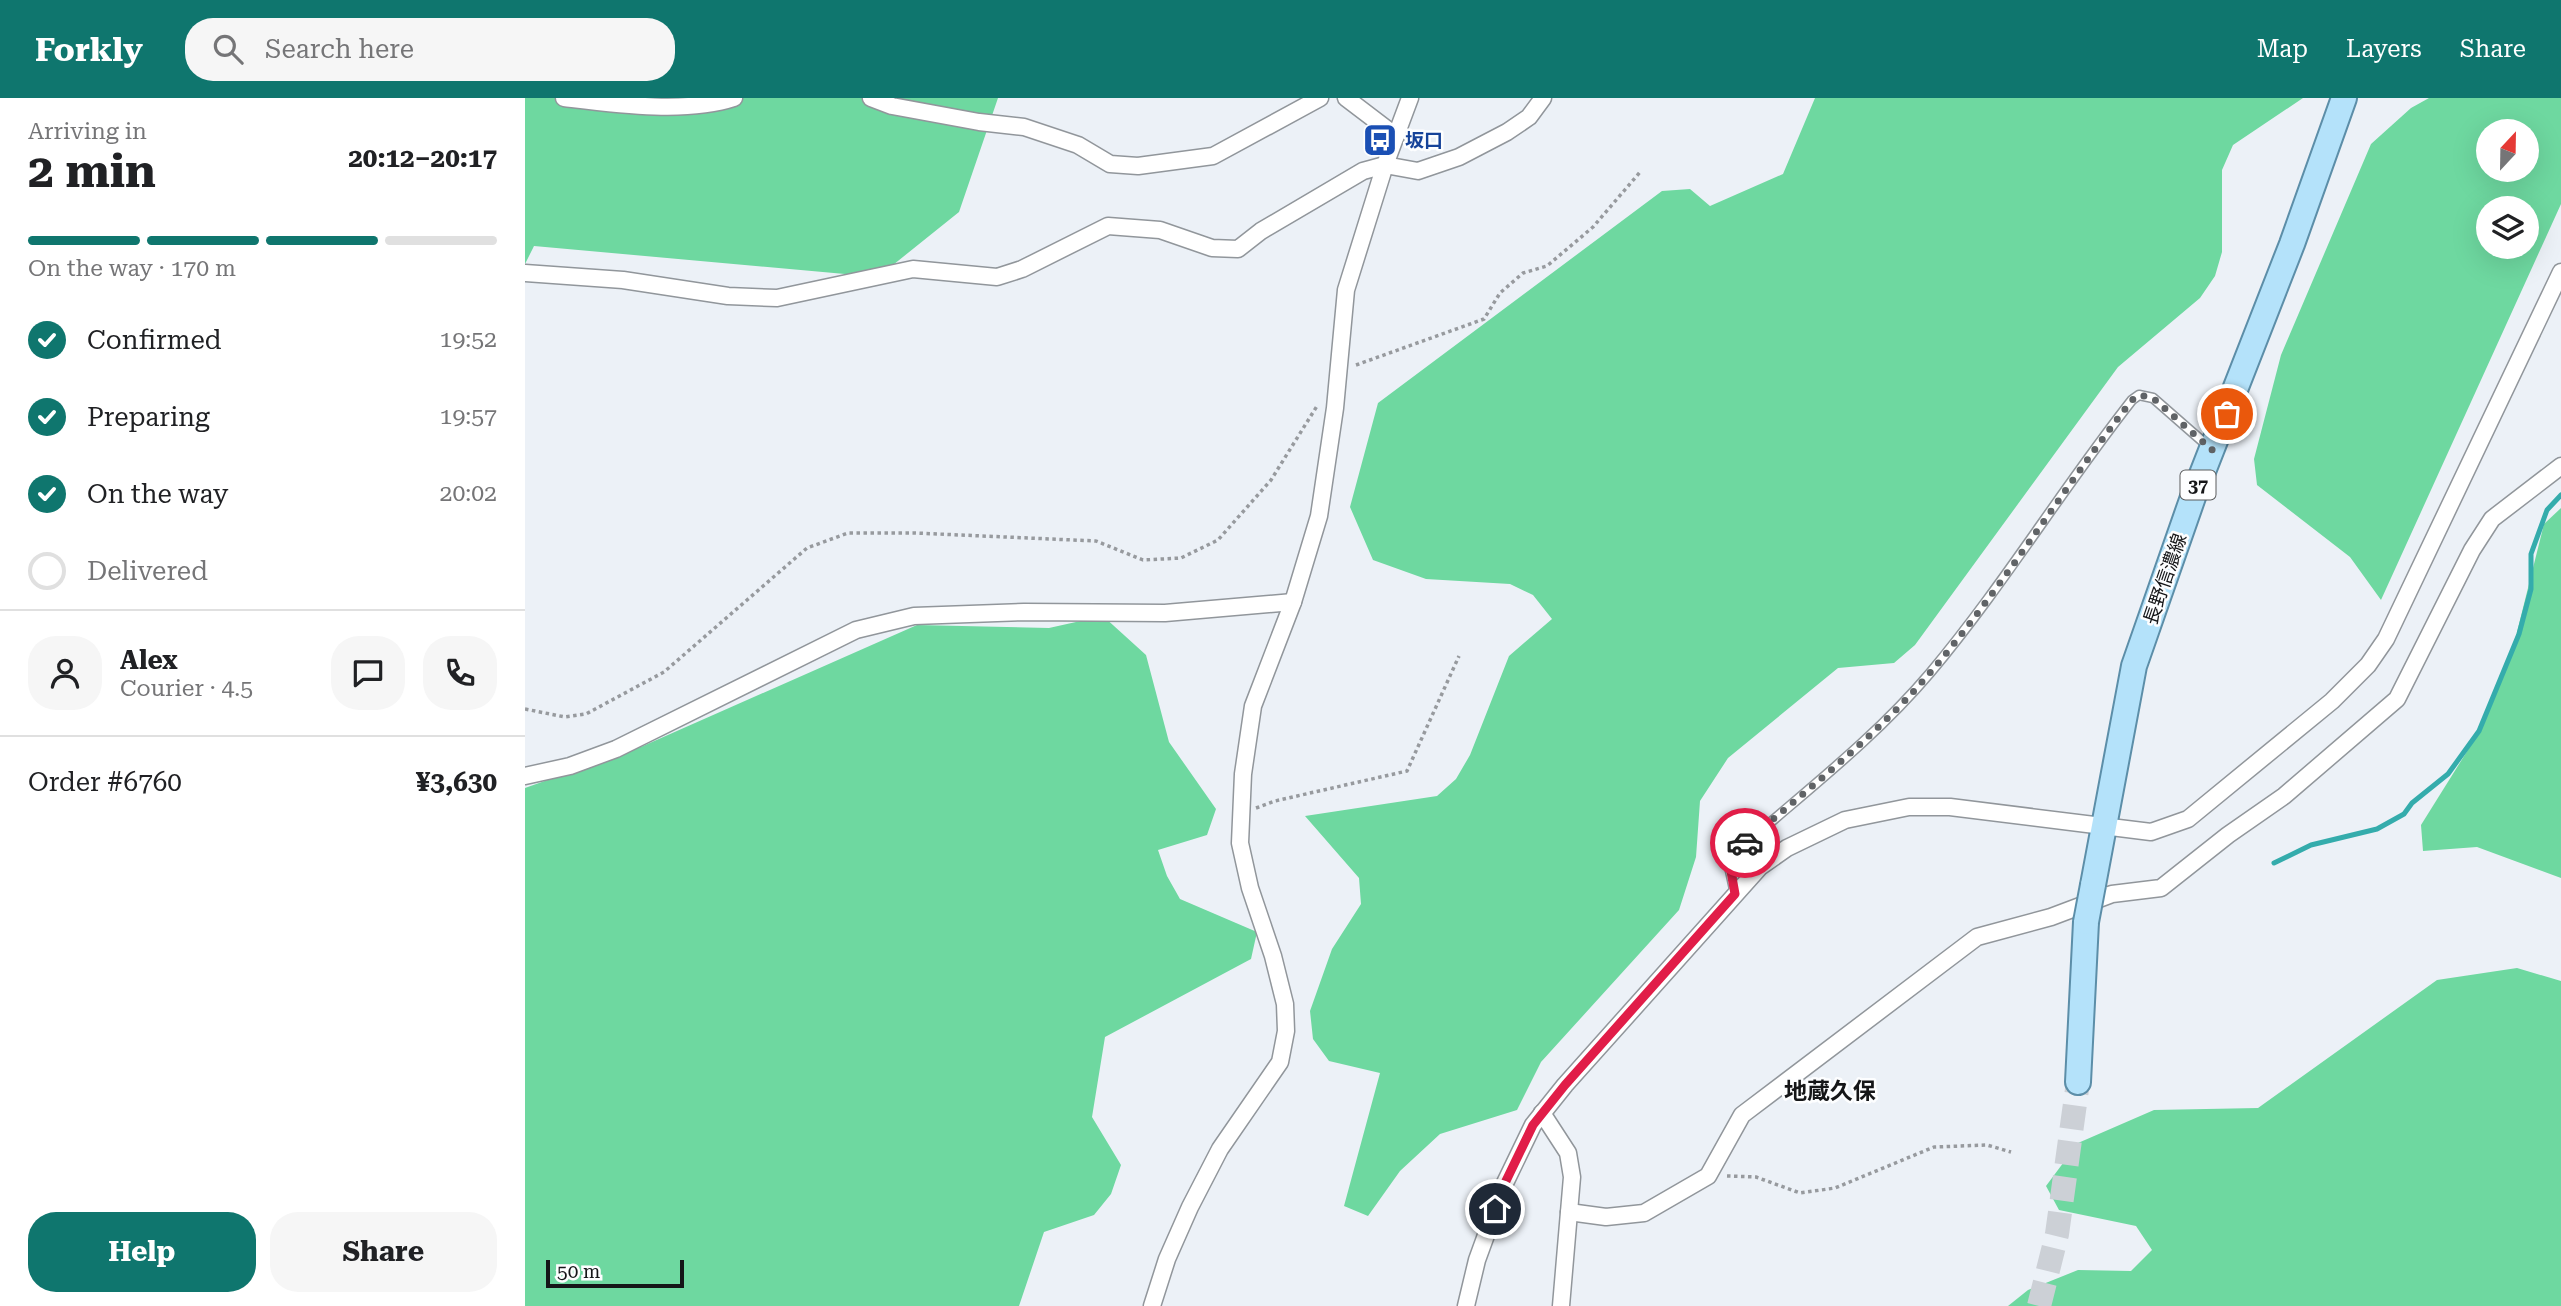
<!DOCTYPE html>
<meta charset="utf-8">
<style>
:root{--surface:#fff;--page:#f6f6f6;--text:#202124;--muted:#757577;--line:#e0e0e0;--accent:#0f766e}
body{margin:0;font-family:"Roboto Serif","Noto Sans JP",serif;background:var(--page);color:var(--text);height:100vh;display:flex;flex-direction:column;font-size:26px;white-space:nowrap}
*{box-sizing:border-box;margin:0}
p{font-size:23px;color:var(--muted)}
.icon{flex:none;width:38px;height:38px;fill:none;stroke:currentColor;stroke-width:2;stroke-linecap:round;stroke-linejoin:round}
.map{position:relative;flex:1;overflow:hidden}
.panel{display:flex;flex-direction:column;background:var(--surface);width:525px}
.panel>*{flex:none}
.needle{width:46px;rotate:22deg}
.tools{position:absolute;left:1951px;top:21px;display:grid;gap:14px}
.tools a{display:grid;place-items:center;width:63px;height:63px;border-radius:50%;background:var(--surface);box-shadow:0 7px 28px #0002;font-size:35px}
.scale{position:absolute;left:21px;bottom:18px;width:138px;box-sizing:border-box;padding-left:7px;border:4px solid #151618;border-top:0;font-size:19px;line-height:24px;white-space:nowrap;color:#151618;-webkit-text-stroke:5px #fdfeff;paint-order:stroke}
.pin{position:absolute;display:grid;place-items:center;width:60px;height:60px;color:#fff;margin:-30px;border:4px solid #fff;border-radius:50%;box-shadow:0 2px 7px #0007}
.courier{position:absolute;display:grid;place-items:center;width:70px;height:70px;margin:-35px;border:5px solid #e11d48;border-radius:50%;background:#fff;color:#222;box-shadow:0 2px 9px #0007}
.overview em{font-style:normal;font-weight:700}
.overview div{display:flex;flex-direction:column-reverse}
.overview{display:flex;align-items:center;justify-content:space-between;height:119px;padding:0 28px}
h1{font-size:46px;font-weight:700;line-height:52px}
.bar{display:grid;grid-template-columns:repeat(4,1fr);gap:10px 7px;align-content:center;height:84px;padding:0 28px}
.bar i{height:9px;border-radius:5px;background:var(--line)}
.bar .on{background:var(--accent)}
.bar p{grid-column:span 4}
.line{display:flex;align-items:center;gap:18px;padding:0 28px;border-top:2px solid var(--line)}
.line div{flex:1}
.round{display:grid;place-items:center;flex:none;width:74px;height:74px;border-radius:28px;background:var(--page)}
ol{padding:0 28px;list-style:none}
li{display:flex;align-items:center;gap:21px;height:77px}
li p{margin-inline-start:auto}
li .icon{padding:7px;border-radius:50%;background:var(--accent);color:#fff;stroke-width:4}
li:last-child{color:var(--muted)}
li i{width:38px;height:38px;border:4px solid var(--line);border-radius:50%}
.action{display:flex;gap:14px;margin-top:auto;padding:14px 28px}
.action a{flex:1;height:80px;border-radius:28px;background:var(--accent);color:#fff;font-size:28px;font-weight:700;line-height:80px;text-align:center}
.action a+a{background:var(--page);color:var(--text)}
header{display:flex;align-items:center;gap:42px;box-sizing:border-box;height:98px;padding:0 35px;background:var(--accent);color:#fff}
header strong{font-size:33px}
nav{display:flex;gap:38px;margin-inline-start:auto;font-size:24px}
.search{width:490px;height:63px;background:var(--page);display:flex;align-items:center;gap:18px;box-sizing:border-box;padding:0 24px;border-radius:28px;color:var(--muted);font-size:26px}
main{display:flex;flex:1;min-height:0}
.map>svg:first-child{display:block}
</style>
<header>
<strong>Forkly</strong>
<div class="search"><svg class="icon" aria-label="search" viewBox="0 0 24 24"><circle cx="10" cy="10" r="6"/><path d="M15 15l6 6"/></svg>Search here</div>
<nav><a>Map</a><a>Layers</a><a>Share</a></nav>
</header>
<main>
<section class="panel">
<div class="overview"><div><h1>2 min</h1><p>Arriving in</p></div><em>20:12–20:17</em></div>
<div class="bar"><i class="on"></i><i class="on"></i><i class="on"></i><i></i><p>On the way · 170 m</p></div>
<ol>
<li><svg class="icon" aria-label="check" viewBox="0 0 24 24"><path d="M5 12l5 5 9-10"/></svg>Confirmed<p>19:52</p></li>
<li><svg class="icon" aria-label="check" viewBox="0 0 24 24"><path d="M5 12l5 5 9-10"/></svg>Preparing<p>19:57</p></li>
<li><svg class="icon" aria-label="check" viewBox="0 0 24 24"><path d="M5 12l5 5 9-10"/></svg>On the way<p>20:02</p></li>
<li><i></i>Delivered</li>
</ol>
<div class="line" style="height:126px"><a class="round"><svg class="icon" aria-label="person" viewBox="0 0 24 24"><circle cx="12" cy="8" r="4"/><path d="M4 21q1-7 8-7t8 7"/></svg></a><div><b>Alex</b><p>Courier · 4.5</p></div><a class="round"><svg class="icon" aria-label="chat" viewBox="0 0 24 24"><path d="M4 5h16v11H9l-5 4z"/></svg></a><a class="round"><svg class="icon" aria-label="phone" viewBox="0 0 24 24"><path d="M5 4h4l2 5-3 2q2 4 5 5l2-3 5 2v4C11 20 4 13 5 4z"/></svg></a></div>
<div class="line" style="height:91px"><div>Order #6760</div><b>¥3,630</b></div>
<div class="action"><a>Help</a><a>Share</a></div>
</section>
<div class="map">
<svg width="2036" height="1208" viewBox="0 0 2036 1208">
<rect width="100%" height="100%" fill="#ecf1f7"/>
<g fill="#6ed8a0" fill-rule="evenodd">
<path d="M 0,0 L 473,0 L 434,114 L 353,179 L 9,148 L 0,166 Z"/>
<path d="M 1290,0 L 1778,0 L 1708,47 L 1697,72 L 1697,154 L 1690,178 L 1675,200 L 1593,269 L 1390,547 L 1369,565 L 1313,570 L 1203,660 L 1175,703 L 1171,759 L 1154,812 L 1016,964 L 992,1012 L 915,1036 L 875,1073 L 843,1118 L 819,1108 L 855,975 L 804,963 L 788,941 L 785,913 L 807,851 L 836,806 L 834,780 L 780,718 L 912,698 L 931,681 L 945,657 L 984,558 L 1027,521 L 1008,497 L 985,486 L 901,481 L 848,462 L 825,409 L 853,305 L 1137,93 L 1165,91 L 1185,108 L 1258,76 Z"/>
<path d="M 1904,0 L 2036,0 L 2036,106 L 1856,502 L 1825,459 L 1732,387 L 1729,361 L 1756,257 L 1846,46 L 1886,10 ZM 1964,33 L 2002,33 L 2002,72 L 1964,72 ZM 1964,110 L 2002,110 L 2002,149 L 1964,149 Z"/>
<path d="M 2036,410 L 2036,780 L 1952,749 L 1898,753 L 1896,727 L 1956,631 L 1986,558 L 2019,426 Z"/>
<path d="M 578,518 L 621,557 L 644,644 L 691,711 L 682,737 L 633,752 L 642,778 L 655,801 L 732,834 L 726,861 L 580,939 L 567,1019 L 596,1067 L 586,1096 L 569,1117 L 519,1134 L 494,1208 L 0,1208 L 0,690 L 118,648 L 392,527 L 524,530 Z"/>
<path d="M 1992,870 L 2036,883 L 2036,1208 L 1483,1208 L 1503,1192 L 1553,1172 L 1606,1173 L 1627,1152 L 1611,1128 L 1534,1112 L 1521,1088 L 1553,1045 L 1629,1012 L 1733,1010 L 1912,882 Z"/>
</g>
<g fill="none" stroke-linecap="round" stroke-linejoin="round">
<path stroke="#34acac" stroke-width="5" d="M 1749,765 L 1786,747 L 1852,731 L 1879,716 L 1887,705 L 1923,676 L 1954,633 L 1994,536 L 2006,491 L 2006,456 L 2022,412 L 2036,397"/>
<path stroke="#ccd0d6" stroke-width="24" stroke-dasharray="24 12" stroke-linecap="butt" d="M 1514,1208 L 1532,1136 L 1553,984"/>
<g stroke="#91969b" stroke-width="11">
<path id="lane" d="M 1210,796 L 1204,768 L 1218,748 C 1282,692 1350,640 1405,575 C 1478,488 1537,391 1607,302 L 1614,297 L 1628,300 L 1684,349"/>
</g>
<g stroke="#91969b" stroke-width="19">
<g id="street">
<path d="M 39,0 C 89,6 161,16 209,0"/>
<path d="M 346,0 L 367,8 L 454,24 L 499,29 L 553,47 L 585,66 L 613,68 L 688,58 L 795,0"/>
<path d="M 821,0 L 871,38"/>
<path d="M 0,175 L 98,182 L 203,198 L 252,200 L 388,171 L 472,179 L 497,171 L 583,128 L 635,132 L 687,150 L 713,151 L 736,133 L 838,73 L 860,67 L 893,73 L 934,59 L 982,34 L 1004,19 L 1018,0"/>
<path d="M 0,678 L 45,668 L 91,651 L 331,532 L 389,518 L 499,514 L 640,515 L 768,504"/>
<path d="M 1017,1015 L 1043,1055 L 1047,1079 L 1036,1208"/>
<path d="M 1044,1114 L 1081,1119 L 1119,1115 L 1183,1078 L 1217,1017 L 1452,839 L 1526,819 L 1587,796 L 1636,790 L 1703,737 L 1759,698 L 1872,601 L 1947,452 L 1967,421 L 2036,368"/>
<path d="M 627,1208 L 642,1161 L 665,1109 L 695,1051 L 755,964 L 761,933 L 760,906 L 748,858 L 725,790 L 715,745 L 718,676 L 728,608 L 768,504 L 794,418 L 810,310 L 821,192 L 860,67 L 885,0"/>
<path d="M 941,1208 L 952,1162 L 980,1085 L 1008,1027 L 1040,987 L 1235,769 L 1262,750 L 1320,722 L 1384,709 L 1425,709 L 1626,734 L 1663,721 L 1807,603 L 1843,567 L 1861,541 L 2036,174"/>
</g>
</g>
<g stroke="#5c8ea8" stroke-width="28">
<g id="primary">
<path d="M 1568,787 L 1609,568 L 1668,399 L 1767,146 L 1819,0"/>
<path d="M 1553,984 L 1561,824"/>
</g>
</g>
<g stroke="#979a9e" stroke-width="3.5" stroke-dasharray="3.5 3.5" stroke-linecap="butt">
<path d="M 831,267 L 959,221 L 975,195 L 998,175 L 1022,168 L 1068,129 L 1116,73"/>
<path d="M 0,611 L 40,619 L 61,616 L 139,574 L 282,450 L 323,435 L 390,435 L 571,443 L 618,462 L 656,460 L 693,442 L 746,382 L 792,308"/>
<path d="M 731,710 L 750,703 L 882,673 L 934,558"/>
<path d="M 1202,1078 L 1231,1079 L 1275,1095 L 1310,1090 L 1409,1049 L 1462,1047 L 1486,1054"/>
</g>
<use href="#lane" stroke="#fff" stroke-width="8"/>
<use href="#street" stroke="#fff" stroke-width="16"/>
<use href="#primary" stroke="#b4e2fa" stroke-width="24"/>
<g stroke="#5c8ea8" stroke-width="28" stroke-linecap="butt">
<path id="primary-bridge" d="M 1561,824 L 1568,787"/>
</g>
<use href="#primary-bridge" stroke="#b4e2fa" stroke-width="24"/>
</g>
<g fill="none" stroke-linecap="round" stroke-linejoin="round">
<path stroke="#606366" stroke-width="7" stroke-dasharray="0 12.6" d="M 1220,745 C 1283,691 1350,639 1404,576 C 1478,489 1537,392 1607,302 L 1614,297 L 1628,300 L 1687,352 L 1702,316"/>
<path stroke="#e11d48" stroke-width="9" d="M 970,1111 L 980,1085 L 1008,1027 L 1040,987 L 1210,796 L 1205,768 L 1220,745"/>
</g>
<defs>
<g id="bus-square" transform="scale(1.75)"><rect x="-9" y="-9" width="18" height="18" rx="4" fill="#1a4fb4" stroke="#fdfeff"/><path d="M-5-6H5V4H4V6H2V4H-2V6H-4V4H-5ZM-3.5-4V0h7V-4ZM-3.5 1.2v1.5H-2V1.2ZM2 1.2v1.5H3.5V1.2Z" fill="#fff"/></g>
</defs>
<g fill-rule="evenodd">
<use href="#bus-square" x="855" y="42"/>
</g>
<g text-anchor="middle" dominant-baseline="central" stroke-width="5" stroke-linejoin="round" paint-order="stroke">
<rect fill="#fdfeff" stroke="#5b5c5d" stroke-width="2" x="1655.5" y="372.5" width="35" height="29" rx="5"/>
<g font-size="18" font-weight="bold" fill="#151618">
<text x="1673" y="387">37</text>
</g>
<g font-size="19" font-weight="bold" fill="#164399" stroke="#fdfeff" text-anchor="start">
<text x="880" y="42">坂口</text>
</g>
<g font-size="19" fill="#151618" stroke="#fdfeff">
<text transform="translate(1640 481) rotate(-71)">長野信濃線</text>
</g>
<g font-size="23" font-weight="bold" fill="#151618" stroke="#fdfeff">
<text x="1305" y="993">地蔵久保</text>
</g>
</g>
</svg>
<div class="tools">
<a><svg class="needle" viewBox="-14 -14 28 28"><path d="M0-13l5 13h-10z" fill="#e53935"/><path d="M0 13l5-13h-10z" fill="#757577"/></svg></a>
<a><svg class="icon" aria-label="layers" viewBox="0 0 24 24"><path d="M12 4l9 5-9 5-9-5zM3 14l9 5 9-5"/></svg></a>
</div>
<div class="scale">50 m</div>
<div class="pin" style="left:1702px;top:316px;background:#ea580c"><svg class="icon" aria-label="bag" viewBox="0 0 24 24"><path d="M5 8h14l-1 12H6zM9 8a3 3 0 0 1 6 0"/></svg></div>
<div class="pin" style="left:970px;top:1111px;background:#1f2937"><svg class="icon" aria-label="home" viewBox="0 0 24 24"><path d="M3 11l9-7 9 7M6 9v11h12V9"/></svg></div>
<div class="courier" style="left:1220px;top:745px"><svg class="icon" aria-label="car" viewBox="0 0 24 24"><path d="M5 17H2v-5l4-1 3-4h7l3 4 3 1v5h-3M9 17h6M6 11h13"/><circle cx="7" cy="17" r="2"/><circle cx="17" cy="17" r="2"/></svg></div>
</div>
</main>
